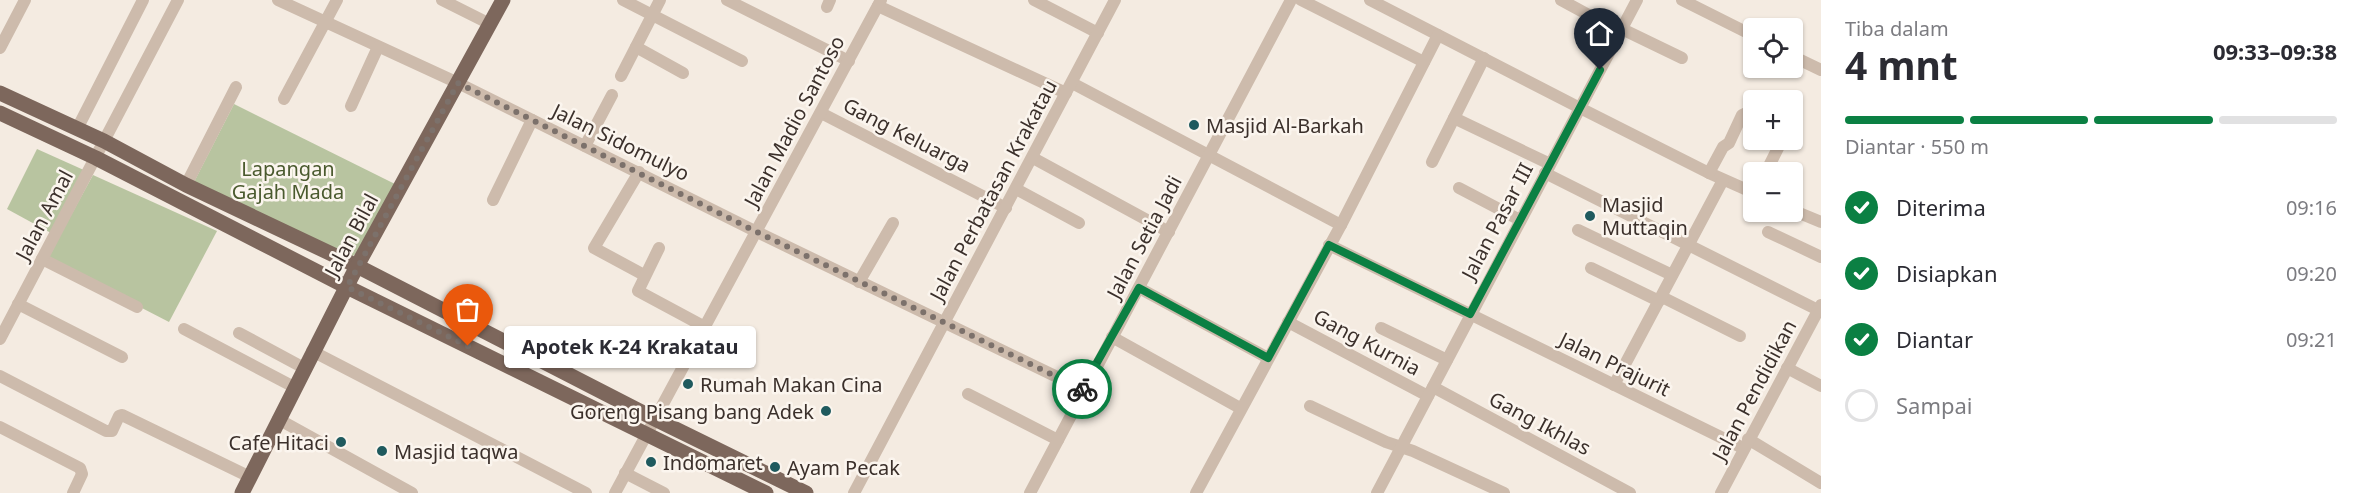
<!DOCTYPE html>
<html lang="id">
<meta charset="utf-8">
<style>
:root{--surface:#fff;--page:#f7f7f7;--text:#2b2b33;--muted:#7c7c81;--line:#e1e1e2;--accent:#0b8043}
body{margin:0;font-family:"Noto Sans",sans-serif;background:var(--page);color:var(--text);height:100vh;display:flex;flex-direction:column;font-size:22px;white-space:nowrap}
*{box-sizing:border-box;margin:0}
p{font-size:20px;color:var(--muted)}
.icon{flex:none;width:33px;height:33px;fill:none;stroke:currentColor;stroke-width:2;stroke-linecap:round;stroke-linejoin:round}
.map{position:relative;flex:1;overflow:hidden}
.panel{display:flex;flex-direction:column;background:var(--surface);width:540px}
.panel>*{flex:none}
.buttons{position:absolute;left:1743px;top:18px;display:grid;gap:12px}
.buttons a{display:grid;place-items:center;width:60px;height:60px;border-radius:6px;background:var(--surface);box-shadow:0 2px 4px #0004;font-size:30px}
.pin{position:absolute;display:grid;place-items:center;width:51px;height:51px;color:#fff;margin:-62px -26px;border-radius:50% 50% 50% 0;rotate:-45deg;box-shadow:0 0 6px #0007}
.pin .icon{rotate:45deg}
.courier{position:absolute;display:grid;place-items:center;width:60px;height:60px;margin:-30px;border:4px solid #0b8043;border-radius:50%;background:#fff;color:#222;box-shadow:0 2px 8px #0007}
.bubble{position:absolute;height:42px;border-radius:6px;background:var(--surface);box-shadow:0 2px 4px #0004;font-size:20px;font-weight:700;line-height:42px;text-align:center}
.head em{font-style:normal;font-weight:700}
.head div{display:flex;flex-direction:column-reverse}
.head{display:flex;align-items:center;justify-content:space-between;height:102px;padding:0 24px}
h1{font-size:39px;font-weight:700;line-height:45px}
.bar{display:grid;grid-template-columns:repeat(4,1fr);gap:9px 6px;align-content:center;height:72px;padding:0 24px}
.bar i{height:8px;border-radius:4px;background:var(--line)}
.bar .current{background:var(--accent)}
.bar p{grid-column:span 4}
ol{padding:0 24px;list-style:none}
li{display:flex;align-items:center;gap:18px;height:66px}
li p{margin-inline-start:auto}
li .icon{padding:6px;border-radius:50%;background:var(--accent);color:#fff;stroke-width:4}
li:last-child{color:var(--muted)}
li i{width:33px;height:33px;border:3px solid var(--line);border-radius:50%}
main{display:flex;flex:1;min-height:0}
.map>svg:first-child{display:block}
</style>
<main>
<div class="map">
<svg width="1821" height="493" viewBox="0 0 1821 493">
<rect width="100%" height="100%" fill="#f4ebe1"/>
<g fill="#b8c4a0">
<path d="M 234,104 L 397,185 L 363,248 L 353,256 L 343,254 L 194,182 Z"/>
<path d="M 37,149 L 86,171 L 51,233 L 7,209 Z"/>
<path d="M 93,175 L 217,231 L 169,322 L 47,259 Z"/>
</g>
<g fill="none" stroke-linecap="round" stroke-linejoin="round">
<g stroke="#cdbbac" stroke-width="12">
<path d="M 278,0 L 458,83 L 757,232 L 1084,390"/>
<path d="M 442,0 L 490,24"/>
<path d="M 623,0 L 742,61"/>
<path d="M 727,0 L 849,61"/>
<path d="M 1034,0 L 1098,33"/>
<path d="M 1301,0 L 1424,62"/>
<path d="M 1370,0 L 1580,108 L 1709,173 L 1754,193"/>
<path d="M 1561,0 L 1620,32"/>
<path d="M 1682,0 L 1754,36"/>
<path d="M 878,6 L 1066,93"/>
<path d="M 827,7 L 830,0"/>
<path d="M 1622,29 L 1682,58"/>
<path d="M 636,47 L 683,73"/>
<path d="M 0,48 L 25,0"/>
<path d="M 1792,56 L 1821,70"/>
<path d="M 621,76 L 660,0"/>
<path d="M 1072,83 L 1341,225"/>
<path d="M 284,99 L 337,0"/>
<path d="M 351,106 L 378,47"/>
<path d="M 821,113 L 1006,208"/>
<path d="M 1454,118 L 1550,164"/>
<path d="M 77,129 L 143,0"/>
<path d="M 585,146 L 612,95"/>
<path d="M 1033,158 L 1169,232"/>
<path d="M 1432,162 L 1484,58"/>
<path d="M 639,172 L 594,248 L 644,275"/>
<path d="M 1766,172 L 1782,140"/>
<path d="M 1545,173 L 1818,310"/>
<path d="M 1709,173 L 1723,147 L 1729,143 L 1742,115 L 1746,113 L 1754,117"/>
<path d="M 186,185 L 236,87"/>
<path d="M 1459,188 L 1520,220"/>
<path d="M 1016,189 L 1079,223"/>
<path d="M 493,200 L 532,120"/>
<path d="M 1792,210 L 1821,222"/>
<path d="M 1578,230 L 1672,275"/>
<path d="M 1768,232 L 1821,257"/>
<path d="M 1329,245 L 1743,448"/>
<path d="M 659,248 L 638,291 L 705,327"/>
<path d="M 42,259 L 137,307"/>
<path d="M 1591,268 L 1659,301"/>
<path d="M 859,282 L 893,223"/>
<path d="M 1139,288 L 1268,358"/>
<path d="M 1662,297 L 1740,336"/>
<path d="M 18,304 L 122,357"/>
<path d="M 1288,322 L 1428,396"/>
<path d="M 1381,328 L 1447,360"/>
<path d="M 184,329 L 294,387"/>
<path d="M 239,333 L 304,368"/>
<path d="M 1112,337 L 1240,408"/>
<path d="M 0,339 L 178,0"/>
<path d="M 312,351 L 586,493"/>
<path d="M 1787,368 L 1821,386"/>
<path d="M 0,376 L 106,431 L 112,431 L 119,416 L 122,415 L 250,477"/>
<path d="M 1614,385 L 1723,180"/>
<path d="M 1433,387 L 1630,493"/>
<path d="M 968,394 L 1058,440"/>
<path d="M 1310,406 L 1386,442 L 1413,451 L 1504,493"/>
<path d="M 278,419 L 412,493"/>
<path d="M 0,427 L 80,468 L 82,474 L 73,493"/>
<path d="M 1748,439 L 1821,483"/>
<path d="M 625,473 L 664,493"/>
<path d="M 615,493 L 881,0"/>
<path d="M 854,493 L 1115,0"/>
<path d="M 1030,493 L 1291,0"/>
<path d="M 1196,493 L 1341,225 L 1438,35"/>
<path d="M 1377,493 L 1637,0"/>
<path d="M 1721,493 L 1821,305"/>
</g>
<g stroke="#7d675c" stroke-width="15">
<path d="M 0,93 L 104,141 L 186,185 L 357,266 L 655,419 L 806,493"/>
<path d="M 0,113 L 96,158 L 347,287 L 766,493"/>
<path d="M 242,493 L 357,266 L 503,0"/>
</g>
</g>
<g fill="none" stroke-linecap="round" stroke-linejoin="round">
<path stroke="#7c716b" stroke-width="6" stroke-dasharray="0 10.8" d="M 468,346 L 347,287 L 458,83 L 757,232 L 1082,389"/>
<path stroke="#0b8043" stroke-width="8" d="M 1082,389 L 1139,288 L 1268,358 L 1329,245 L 1470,314 L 1600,70"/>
</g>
<g fill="#1f5a5e" stroke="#fbf5ee" stroke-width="2">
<circle cx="1194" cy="125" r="6"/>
<circle cx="1590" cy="216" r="6"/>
<circle cx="688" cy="384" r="6"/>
<circle cx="826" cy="411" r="6"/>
<circle cx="341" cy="442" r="6"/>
<circle cx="382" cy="451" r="6"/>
<circle cx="651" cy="462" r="6"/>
<circle cx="775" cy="467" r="6"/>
</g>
<g text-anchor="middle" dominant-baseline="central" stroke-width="5" stroke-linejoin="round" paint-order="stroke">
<g font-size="20" fill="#3b302b" stroke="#fbf5ee">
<text transform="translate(794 121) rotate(-62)">Jalan Madio Santoso</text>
<text transform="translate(907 135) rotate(27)">Gang Keluarga</text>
<text transform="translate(621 142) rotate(26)">Jalan Sidomulyo</text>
<text transform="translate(993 190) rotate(-62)">Jalan Perbatasan Krakatau</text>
<text transform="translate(44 215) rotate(-62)">Jalan Amal</text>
<text transform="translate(1497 221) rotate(-62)">Jalan Pasar III</text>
<text transform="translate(351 235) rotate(-62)">Jalan Bilal</text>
<text transform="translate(1144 237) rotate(-62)">Jalan Setia Jadi</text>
<text transform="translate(1367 342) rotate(28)">Gang Kurnia</text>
<text transform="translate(1615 364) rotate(26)">Jalan Prajurit</text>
<text transform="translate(1754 390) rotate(-62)">Jalan Pendidikan</text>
<text transform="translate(1540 423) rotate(28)">Gang Ikhlas</text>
</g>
<g font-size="20" fill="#3b302b" stroke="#fbf5ee" text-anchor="start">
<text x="1206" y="125">Masjid Al-Barkah</text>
<text x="1602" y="204">Masjid<tspan x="1602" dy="23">Muttaqin</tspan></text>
<text x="700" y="384">Rumah Makan Cina</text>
<text x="814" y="411" text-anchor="end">Goreng Pisang bang Adek</text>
<text x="329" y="442" text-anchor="end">Cafe Hitaci</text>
<text x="394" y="451">Masjid taqwa</text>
<text x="663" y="462">Indomaret</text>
<text x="787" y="467">Ayam Pecak</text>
</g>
<g font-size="20" fill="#4a5a2e" stroke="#fbf5ee">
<text x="288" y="168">Lapangan<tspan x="288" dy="23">Gajah Mada</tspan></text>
</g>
</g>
</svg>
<div class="buttons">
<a><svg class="icon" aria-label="locate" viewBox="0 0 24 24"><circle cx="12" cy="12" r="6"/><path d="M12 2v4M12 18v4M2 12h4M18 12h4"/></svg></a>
<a>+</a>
<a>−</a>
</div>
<div class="pin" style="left:468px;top:346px;background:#ea580c"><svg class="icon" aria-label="bag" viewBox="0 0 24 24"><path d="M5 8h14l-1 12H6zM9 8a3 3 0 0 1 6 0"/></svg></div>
<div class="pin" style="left:1600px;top:70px;background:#1f2937"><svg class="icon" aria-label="home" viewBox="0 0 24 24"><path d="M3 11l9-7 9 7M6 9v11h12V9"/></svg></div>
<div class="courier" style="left:1082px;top:389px"><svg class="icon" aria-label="bike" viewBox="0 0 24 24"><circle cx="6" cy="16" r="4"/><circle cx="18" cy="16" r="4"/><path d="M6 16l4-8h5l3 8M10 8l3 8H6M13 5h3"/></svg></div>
<div class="bubble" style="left:504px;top:326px;width:252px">Apotek K-24 Krakatau</div>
</div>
<section class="panel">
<div class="head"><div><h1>4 mnt</h1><p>Tiba dalam</p></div><em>09:33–09:38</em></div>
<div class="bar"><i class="current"></i><i class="current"></i><i class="current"></i><i></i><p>Diantar · 550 m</p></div>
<ol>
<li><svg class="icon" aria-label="check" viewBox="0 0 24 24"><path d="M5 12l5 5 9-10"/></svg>Diterima<p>09:16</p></li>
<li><svg class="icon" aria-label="check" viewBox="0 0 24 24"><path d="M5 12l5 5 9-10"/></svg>Disiapkan<p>09:20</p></li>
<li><svg class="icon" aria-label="check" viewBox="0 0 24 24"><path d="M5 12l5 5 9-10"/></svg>Diantar<p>09:21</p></li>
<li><i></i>Sampai</li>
</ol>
</section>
</main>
